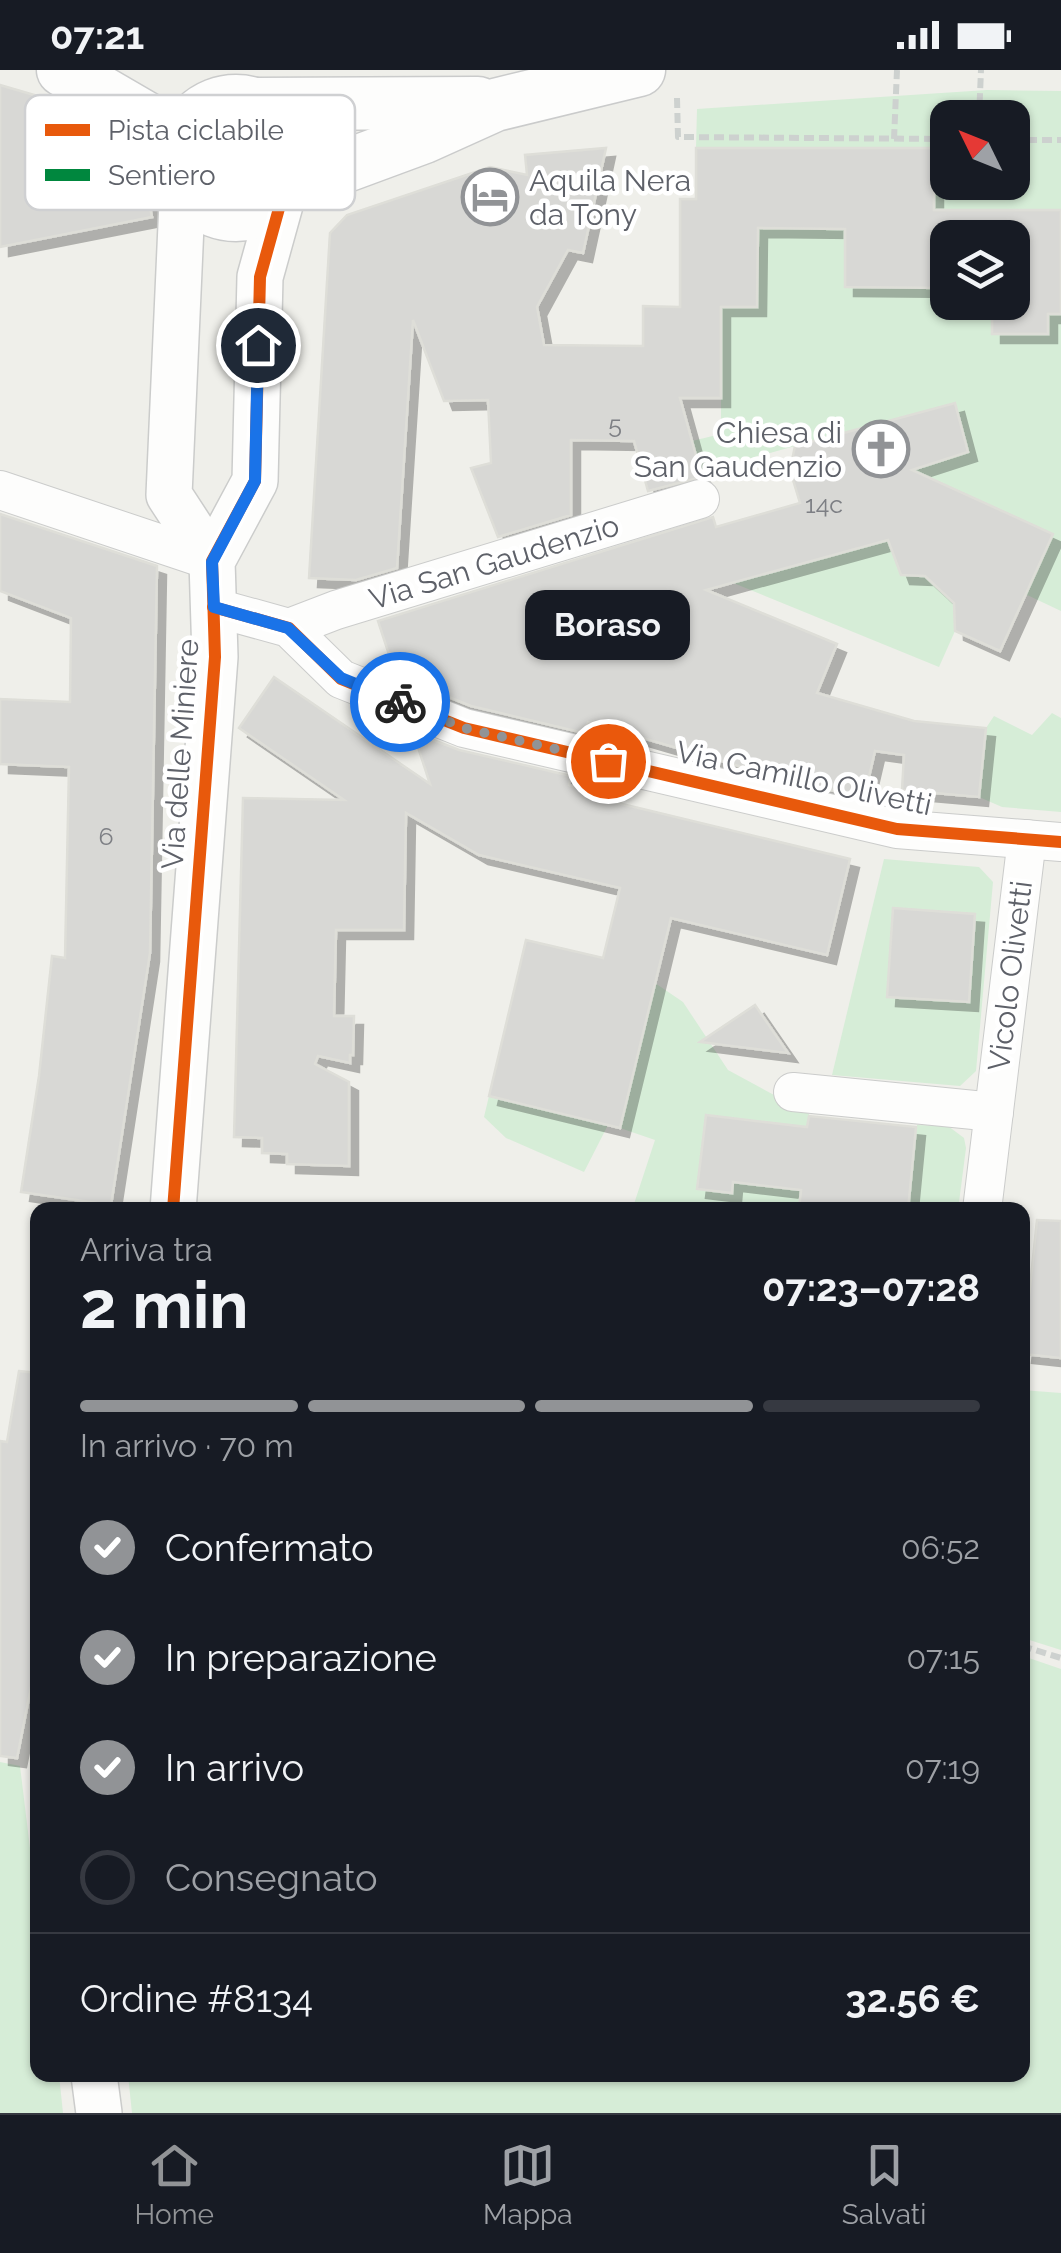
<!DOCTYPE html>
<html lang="it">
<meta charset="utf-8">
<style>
:root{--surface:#171b24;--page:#242831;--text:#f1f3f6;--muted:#9ea1a6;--line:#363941;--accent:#919396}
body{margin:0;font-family:Raleway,sans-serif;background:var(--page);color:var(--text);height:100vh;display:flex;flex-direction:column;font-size:38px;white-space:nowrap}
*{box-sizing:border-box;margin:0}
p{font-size:32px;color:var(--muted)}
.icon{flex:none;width:55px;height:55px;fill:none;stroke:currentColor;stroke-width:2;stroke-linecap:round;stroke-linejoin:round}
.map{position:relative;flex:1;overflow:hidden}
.sheet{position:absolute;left:30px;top:1132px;width:1000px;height:880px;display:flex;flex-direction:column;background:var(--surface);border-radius:20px;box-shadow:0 2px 8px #0004}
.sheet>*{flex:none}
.needle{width:65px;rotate:313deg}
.buttons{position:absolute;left:930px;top:30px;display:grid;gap:20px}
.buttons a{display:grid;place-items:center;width:100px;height:100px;border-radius:20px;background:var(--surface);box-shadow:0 2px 8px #0004;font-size:50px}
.pin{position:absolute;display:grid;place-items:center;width:85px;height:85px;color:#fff;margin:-42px;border:5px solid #fff;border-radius:50%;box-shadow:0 2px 10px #0007}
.courier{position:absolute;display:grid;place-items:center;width:100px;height:100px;margin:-50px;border:8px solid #1a73e8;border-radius:50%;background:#fff;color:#222;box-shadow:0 2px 12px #0007}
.bubble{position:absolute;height:70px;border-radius:20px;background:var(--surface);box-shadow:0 2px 8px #0004;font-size:32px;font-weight:700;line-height:70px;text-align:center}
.summary em{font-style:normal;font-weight:700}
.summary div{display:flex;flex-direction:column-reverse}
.summary{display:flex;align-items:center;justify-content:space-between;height:170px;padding:0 50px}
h1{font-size:65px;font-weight:700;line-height:75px}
.bar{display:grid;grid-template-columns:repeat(4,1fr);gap:15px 10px;align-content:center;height:120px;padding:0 50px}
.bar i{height:12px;border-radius:8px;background:var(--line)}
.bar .current{background:var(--accent)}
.bar p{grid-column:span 4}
.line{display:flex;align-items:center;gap:25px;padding:0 50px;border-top:2px solid var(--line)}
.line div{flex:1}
ol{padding:0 50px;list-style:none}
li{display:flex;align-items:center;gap:30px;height:110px}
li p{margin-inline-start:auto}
li .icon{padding:10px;border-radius:50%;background:var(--accent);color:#fff;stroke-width:4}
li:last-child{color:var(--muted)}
li i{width:55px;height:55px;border:5px solid var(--line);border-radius:50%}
.status{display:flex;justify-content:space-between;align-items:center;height:70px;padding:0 50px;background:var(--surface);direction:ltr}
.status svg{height:28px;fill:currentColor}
.menu{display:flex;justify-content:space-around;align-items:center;height:140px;border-top:2px solid var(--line);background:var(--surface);font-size:28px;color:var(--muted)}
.menu a{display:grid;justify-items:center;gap:5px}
.menu .current{color:var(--accent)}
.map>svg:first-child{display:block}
</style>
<div class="status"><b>07:21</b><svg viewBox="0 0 49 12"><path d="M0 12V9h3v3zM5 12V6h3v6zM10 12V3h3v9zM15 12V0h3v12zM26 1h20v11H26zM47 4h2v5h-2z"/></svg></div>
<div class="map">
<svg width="1061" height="2043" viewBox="0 0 1061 2043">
<defs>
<filter id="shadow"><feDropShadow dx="9" dy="9" stdDeviation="0" flood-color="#0004"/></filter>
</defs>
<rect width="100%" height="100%" fill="#efefea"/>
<g fill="#d6edd7" fill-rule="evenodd">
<path d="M 987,20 L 1061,21 L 1061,541 L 1025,524 L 1053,464 L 970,426 L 884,460 L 901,504 L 925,506 L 954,533 L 955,561 L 939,597 L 726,510 L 838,484 L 823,427 L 968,381 L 795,376 L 701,402 L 692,371 L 721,364 L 721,237 L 758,158 L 845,159 L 846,217 L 933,217 L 934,78 L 696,78 L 697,39 ZM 948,48 L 1012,48 L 1012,112 L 948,112 ZM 948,168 L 1012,168 L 1012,232 L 948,232 Z"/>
<path d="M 1052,643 L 1061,648 L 1061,742 L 1002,737 L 979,727 L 986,658 L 994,646 L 1032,665 Z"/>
<path d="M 884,789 L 979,797 L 993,812 L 976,1001 L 960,1016 L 832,1005 Z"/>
<path d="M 655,913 L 683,932 L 728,1000 L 809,1044 L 799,1140 L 632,1140 L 655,1070 L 620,1058 Z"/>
<path d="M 489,1026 L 608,1055 L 584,1102 L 506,1068 L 484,1047 Z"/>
<path d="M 917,1055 L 948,1056 L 964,1068 L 966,1078 L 958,1140 L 908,1140 Z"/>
<path d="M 1022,1320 L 1061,1323 L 1061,1580 L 1023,1568 Z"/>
<path d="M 1023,1586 L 1061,1599 L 1061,2043 L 132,2043 L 128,2005 L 1022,2005 Z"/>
<path d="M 0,1692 L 20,1696 L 38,1844 L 38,2005 L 59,2005 L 63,2043 L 0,2043 Z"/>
</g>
<g fill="#d8d8d5" stroke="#deded8" stroke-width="2.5" filter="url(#shadow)">
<path d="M 0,15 L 58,32 L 131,74 L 139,82 L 152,147 L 0,177 Z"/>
<path d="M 606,78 L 583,183 L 568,180 L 537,237 L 544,275 L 643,276 L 643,236 L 680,237 L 680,129 L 696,129 L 696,78 L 934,78 L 934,140 L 1061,140 L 1061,244 L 1048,244 L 1048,264 L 992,264 L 992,232 L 1012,232 L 1012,168 L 948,168 L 948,218 L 845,217 L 845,159 L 758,158 L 757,237 L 721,237 L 721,328 L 680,328 L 702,407 L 648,421 L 634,371 L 571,370 L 571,445 L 498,467 L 471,398 L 491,393 L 488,330 L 444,331 L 413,250 L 397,498 L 356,510 L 309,508 L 330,163 L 347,145 L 490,97 L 527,105 L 525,85 Z"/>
<path d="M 955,333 L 968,382 L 912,400 L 1053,464 L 1000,581 L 955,561 L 954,533 L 925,506 L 901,505 L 888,470 L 706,520 L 837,574 L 817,623 L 914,651 L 986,658 L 979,727 L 902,720 L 904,685 L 875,681 L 864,728 L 780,708 L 588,652 L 584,663 L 471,636 L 396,606 L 378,551 L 713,447 L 716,457 L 800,433 L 790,400 L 795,376 Z"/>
<path d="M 0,444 L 157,496 L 150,883 L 111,1135 L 21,1122 L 39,1006 L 52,886 L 65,888 L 69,697 L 0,694 L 0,629 L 70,632 L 71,548 L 0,521 Z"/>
<path d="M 274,607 L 430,714 L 413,662 L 459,680 L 571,706 L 569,715 L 608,726 L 618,733 L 850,789 L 827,885 L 671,848 L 620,1058 L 489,1026 L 526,870 L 603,888 L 620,818 L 479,785 L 406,743 L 404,860 L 336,860 L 334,946 L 354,946 L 353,985 L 350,985 L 350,993 L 318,986 L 315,994 L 349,1012 L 349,1096 L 287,1094 L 287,1084 L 262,1083 L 262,1068 L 234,1067 L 243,728 L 344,730 L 239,658 Z"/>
<path d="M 893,838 L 975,844 L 969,932 L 887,927 Z"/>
<path d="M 755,935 L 788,983 L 700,972 Z"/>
<path d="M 706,1045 L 807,1057 L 809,1046 L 916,1057 L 908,1140 L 799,1140 L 801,1120 L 733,1112 L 732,1123 L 697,1119 Z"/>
<path d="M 1037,1150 L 1061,1151 L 1061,1288 L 1023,1284 Z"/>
<path d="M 19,1301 L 38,1303 L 38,1582 L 17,1688 L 0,1686 L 0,1371 L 7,1372 Z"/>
</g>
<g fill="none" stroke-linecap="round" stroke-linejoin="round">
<g stroke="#cbcccb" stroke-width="40">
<g id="minor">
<path d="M 0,420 L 212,491"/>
<path d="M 213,537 L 289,558 L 341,609 L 464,658 L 897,759 L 1061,772"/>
<path d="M 289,558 L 336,540 L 700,429"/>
<path d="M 793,1022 L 994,1042"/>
<path d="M 982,1140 L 1027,769"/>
</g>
</g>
<g stroke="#cbcccb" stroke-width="48">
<g id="tertiary">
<path d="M 183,110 L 169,425 L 212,491"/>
<path d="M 173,1140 L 215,587 L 212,491 L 255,411 L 260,207 L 283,124"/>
<path d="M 94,2005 L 99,2043"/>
</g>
</g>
<g stroke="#cacbcb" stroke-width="55">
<g id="secondary">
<path d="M 63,0 L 149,50 L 179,78"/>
<circle cx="236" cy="88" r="57"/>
<path d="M 256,34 L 478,33"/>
<path d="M 286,118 L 424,67 L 495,35 L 639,0"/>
</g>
</g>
<g stroke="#cdd1cf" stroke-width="6" stroke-dasharray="10 5" stroke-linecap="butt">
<path d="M 677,28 L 678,67 L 948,69"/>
<path d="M 979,48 L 981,0"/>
<path d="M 894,69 L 897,0"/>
<path d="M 1012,70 L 1061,70"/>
<path d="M 1022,1576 L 1061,1588"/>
</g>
<use href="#minor" stroke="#fdfdfc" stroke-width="38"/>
<use href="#tertiary" stroke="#fdfdfc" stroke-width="45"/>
<use href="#secondary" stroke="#fdfdfc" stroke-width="52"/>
<path stroke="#00873e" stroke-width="10" stroke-dasharray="20 10" stroke-linecap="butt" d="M 301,1140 L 302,1138"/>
<g stroke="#fff" stroke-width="19">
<g id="cycleway">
<path d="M 213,537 L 289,558 L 341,609 L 464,658 L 897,759 L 1061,772"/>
<path d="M 173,1140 L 215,587 L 212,491 L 255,411 L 260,207 L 283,124"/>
</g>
</g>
<use href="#cycleway" stroke="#e8590c" stroke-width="12"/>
</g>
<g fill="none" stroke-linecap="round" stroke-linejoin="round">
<path stroke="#919396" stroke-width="10" stroke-dasharray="0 18" d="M 400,632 L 464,658 L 608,691"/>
<path stroke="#1a73e8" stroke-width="12" d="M 258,275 L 255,411 L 212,492 L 214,537 L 288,558 L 341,608 L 400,632"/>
</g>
<defs>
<g id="hotel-ring" transform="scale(2.875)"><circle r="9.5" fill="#fff" stroke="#919396" stroke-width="1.5"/><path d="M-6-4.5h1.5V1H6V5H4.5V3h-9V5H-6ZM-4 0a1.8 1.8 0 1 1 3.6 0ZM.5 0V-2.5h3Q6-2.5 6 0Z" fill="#919396"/></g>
<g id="church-ring" transform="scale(2.875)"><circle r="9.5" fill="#fff" stroke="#919396" stroke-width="1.5"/><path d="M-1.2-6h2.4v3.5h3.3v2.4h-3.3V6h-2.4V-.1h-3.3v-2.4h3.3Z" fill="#919396"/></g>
</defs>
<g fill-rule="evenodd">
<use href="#hotel-ring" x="490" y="127"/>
<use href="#church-ring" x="881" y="379"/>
</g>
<g text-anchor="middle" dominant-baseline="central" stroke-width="9" stroke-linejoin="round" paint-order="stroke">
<g font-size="25" fill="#7d7f84">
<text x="615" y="354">5</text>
<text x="824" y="434">14c</text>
<text x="106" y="766">6</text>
</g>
<g font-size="30" fill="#5e6169" stroke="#fff" text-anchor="start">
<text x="529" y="110">Aquila Nera<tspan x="529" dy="34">da Tony</tspan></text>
<text x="842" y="362" text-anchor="end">Chiesa di<tspan x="842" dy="34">San Gaudenzio</tspan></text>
</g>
<g font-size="30" fill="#5e6169" stroke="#fff">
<text transform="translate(494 492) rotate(-17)">Via San Gaudenzio</text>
<text transform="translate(180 684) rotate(-86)">Via delle Miniere</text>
<text transform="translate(804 708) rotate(12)">Via Camillo Olivetti</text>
<text transform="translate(1010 906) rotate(-83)">Vicolo Olivetti</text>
</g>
</g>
<rect x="25" y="25" width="330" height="115" rx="15" fill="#fff" stroke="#cfd0d2" stroke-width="2.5"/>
<rect x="45" y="54" width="45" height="12" fill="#e8590c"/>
<rect x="45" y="99" width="45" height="12" fill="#00873e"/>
<g font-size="28" fill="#5e6169">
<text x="108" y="70">Pista ciclabile</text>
<text x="108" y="115">Sentiero</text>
</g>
</svg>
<div class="buttons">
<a><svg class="needle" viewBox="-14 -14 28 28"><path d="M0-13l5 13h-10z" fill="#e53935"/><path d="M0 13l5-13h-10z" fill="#9ea1a6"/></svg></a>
<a><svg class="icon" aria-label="layers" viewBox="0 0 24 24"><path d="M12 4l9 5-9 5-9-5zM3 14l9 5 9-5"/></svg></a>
</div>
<div class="pin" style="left:608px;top:691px;background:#ea580c"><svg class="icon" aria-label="bag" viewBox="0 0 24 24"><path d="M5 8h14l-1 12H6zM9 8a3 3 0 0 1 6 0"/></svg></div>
<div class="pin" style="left:258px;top:275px;background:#1f2937"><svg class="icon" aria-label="home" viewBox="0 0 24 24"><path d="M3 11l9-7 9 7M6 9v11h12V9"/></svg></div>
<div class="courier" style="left:400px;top:632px"><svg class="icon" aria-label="bike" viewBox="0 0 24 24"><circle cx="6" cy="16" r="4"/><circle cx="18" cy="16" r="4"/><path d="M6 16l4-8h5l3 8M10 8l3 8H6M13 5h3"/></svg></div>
<div class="bubble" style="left:525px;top:520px;width:165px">Boraso</div>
<section class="sheet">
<div class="summary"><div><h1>2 min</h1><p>Arriva tra</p></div><em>07:23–07:28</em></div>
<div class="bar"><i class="current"></i><i class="current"></i><i class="current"></i><i></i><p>In arrivo · 70 m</p></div>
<ol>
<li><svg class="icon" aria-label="check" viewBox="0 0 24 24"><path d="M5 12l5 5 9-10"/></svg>Confermato<p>06:52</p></li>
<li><svg class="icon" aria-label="check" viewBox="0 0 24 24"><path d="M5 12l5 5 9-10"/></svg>In preparazione<p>07:15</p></li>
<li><svg class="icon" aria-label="check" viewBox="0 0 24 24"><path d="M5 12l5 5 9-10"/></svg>In arrivo<p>07:19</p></li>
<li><i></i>Consegnato</li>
</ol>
<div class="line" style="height:130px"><div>Ordine #8134</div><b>32.56 €</b></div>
</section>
</div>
<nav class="menu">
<a class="current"><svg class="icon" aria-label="home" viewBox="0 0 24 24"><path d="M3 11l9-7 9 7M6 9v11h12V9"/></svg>Home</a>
<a><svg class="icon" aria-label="map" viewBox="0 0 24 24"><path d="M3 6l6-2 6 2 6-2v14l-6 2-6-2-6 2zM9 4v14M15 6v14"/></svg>Mappa</a>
<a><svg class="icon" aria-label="saved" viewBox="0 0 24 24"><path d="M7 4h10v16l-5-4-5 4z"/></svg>Salvati</a>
</nav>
